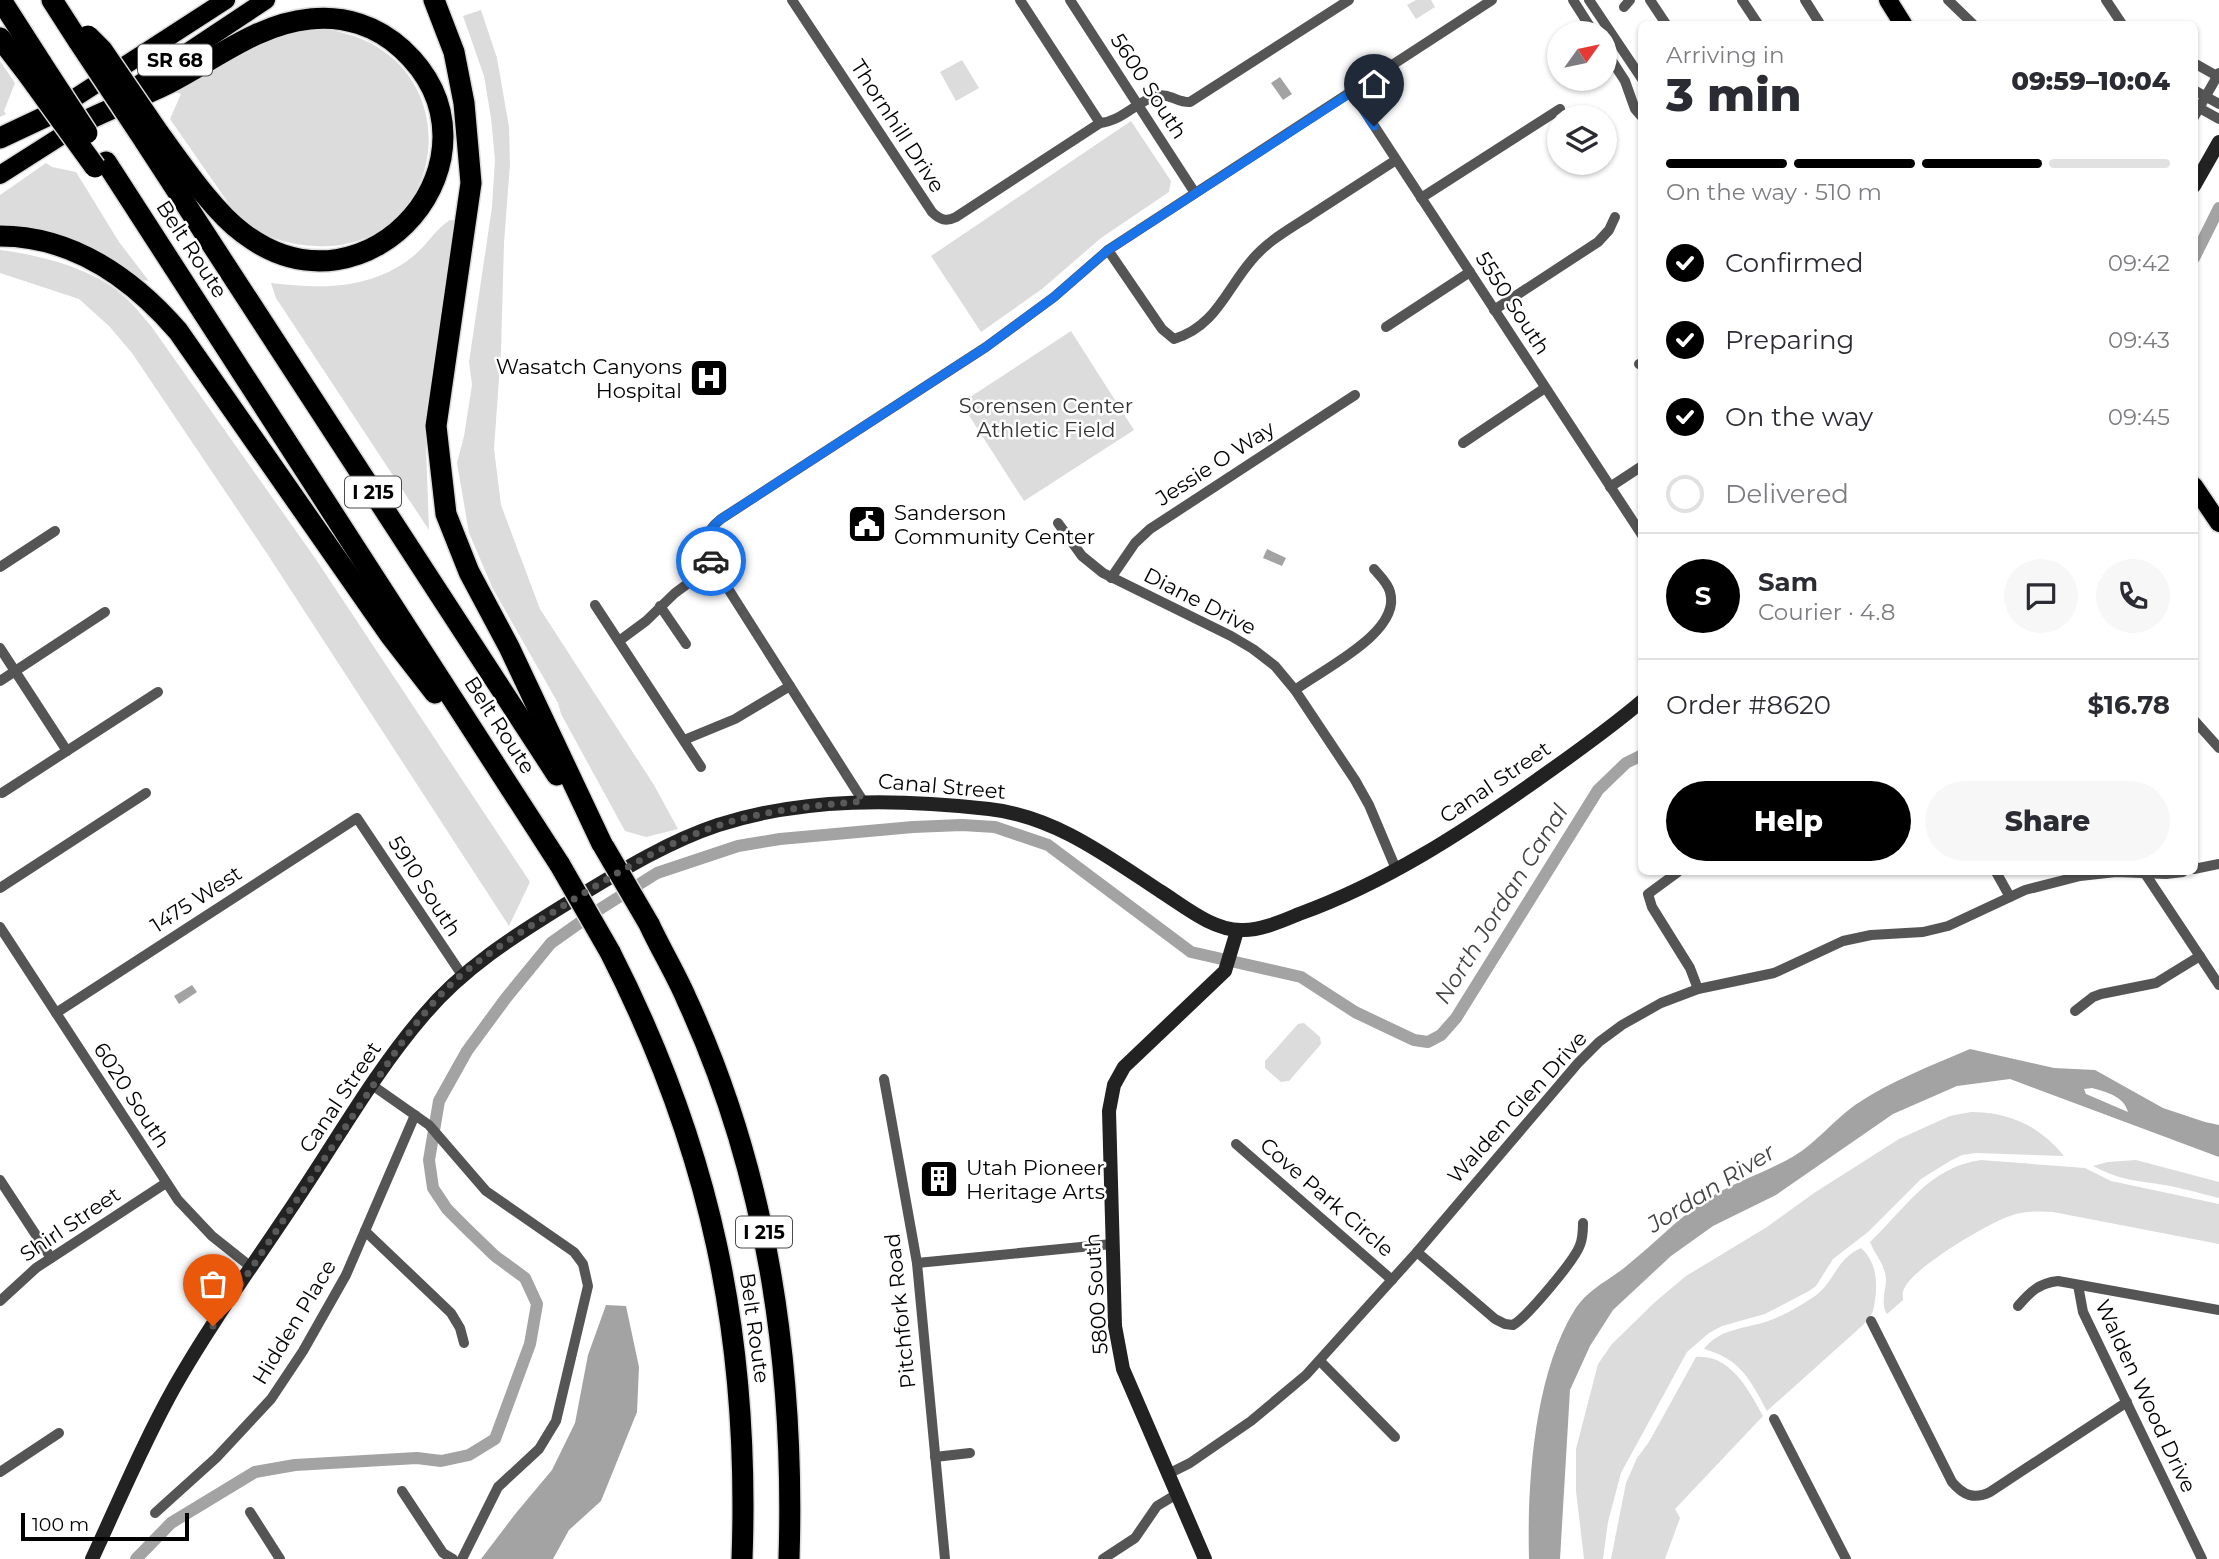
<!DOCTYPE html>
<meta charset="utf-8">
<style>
:root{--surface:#fff;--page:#f7f7f7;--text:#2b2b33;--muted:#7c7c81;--line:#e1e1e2;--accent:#000}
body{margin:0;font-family:Montserrat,sans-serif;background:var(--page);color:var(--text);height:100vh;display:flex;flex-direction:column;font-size:26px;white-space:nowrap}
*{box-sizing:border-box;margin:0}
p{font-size:23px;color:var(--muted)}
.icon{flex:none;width:38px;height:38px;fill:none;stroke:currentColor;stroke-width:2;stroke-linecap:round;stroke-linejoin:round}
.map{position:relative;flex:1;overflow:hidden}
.panel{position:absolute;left:1638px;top:21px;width:560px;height:854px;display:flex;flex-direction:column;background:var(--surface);border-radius:10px;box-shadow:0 2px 5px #0004}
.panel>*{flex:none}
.needle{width:46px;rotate:57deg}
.tools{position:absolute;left:1547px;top:21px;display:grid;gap:14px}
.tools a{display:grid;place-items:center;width:70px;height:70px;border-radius:50%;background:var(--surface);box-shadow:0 2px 5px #0004;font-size:35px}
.scale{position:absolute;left:21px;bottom:18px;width:168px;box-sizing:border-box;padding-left:7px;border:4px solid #000;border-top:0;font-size:19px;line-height:24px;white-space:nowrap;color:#000;-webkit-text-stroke:5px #fff;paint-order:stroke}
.pin{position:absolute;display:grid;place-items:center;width:60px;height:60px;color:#fff;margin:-72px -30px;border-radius:50% 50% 50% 0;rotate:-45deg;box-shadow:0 0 7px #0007}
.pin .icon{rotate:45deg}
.courier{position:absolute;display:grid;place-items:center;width:70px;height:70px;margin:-35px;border:5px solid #1a73e8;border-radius:50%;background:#fff;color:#222;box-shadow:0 2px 9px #0007}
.summary em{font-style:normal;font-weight:800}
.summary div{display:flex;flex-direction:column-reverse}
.summary{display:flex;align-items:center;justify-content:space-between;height:119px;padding:0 28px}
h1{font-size:46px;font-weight:800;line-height:52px}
.bar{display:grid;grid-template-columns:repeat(4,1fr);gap:10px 7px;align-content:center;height:84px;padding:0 28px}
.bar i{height:9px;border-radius:5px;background:var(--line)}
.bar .active{background:var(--accent)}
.bar p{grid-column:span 4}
.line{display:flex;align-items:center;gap:18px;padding:0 28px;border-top:2px solid var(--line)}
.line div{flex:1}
.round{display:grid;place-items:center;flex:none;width:74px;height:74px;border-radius:37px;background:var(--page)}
ol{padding:0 28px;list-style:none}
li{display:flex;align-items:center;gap:21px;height:77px}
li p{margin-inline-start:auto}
li .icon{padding:7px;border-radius:50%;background:var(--accent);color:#fff;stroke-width:4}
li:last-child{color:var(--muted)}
li i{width:38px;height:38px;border:4px solid var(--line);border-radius:50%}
.button{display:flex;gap:14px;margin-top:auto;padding:14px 28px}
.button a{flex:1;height:80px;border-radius:42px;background:var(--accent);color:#fff;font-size:28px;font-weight:800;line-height:80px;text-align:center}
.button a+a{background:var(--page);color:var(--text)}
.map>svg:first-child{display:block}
</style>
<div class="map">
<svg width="2219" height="1559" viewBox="0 0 2219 1559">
<rect width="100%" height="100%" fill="#fff"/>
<g fill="#dcdcdc">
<path d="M 1416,0 L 1431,0 L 1435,7 L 1416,19 L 1407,5 Z"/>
<path d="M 481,10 L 497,58 L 509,127 L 510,164 L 504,243 L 501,351 L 494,449 L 501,505 L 540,609 L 654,785 L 678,829 L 646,837 L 625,831 L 561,714 L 558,703 L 493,589 L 469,533 L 457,463 L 464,436 L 472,385 L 469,362 L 492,207 L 495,160 L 491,118 L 484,76 L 463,16 Z"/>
<path d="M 314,28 C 478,41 455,253 316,246 C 286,245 262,236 238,217 L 170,119 L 181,94 L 173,92 L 272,39 L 295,33 L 295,30 Z"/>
<path d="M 962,60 L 979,88 L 956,101 L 940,72 Z"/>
<path d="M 0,61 L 15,83 L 4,111 L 6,114 L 0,117 Z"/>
<path d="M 1131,121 L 1171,181 L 1169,192 L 1101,238 L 1042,289 L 981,332 L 931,256 Z"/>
<path d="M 46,163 L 52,167 L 76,172 L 119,242 L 149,281 L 142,280 C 95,244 59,229 0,224 L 0,195 Z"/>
<path d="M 450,220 L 457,220 L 427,409 L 426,447 L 429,530 L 276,298 L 271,283 C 321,289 369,290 411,258 C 426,247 435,229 450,220 Z"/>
<path d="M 0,250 C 40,255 96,269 126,298 C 135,306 143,317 151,326 L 315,558 L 530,882 L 509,926 L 266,552 L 132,353 L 109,326 L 79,299 L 0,273 Z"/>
<path d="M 1071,331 L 1134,430 L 1024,501 L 961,403 Z"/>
<path d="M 1304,1023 L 1320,1037 L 1321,1044 L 1289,1081 L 1281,1082 L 1265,1068 L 1265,1061 L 1298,1024 Z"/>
<path d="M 1971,1112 C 2009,1112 2040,1126 2064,1156 L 1976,1153 L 1962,1155 L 1950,1161 L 1921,1179 L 1868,1232 L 1833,1259 L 1816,1286 L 1809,1291 L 1765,1314 L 1722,1326 L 1709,1333 L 1687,1352 L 1621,1473 L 1608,1522 L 1603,1559 L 1584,1559 L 1576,1491 L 1576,1449 L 1598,1364 L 1612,1344 L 1655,1302 L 1686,1276 L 1767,1227 L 1814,1193 L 1899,1139 L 1950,1116 Z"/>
<path d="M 1981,1160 L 2085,1168 L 2111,1181 L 2219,1204 L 2219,1244 L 2053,1212 C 2038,1211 2024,1211 2010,1216 C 1988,1223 1911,1269 1904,1289 C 1902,1293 1903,1296 1903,1300 L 1887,1314 C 1880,1303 1886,1291 1886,1279 C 1885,1264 1875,1255 1870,1242 C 1905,1209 1929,1167 1981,1160 Z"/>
<path d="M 2136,1160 L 2219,1182 L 2219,1198 C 2199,1193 2179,1187 2158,1184 C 2134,1181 2115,1178 2093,1166 L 2108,1162 Z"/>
<path d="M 1861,1248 C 1879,1264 1878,1289 1873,1311 C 1872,1315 1866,1321 1863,1325 L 1767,1411 C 1750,1379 1740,1359 1704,1349 C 1720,1328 1745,1329 1768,1321 C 1783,1316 1798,1307 1812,1298 C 1834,1285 1835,1259 1861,1248 Z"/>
<path d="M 1696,1357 C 1730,1354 1749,1390 1763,1416 L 1675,1509 L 1680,1518 L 1665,1559 L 1611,1559 L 1626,1483 L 1637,1458 L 1649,1442 Z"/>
</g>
<g fill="#a3a3a3" fill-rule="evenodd">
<path d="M 1280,77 L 1292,94 L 1283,100 L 1271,83 Z"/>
<path d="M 1267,549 L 1286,558 L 1282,566 L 1263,558 Z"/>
<path d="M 192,985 L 197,992 L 179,1004 L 174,996 Z"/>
<path d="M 1970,1049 L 2054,1068 L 2095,1070 L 2163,1108 L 2205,1122 L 2219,1125 L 2219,1157 L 2010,1079 L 1957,1086 L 1893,1114 L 1776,1195 L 1713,1226 L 1671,1256 L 1613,1310 L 1590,1346 L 1570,1390 L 1560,1559 L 1529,1559 C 1527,1484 1534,1376 1574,1311 C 1588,1288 1611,1280 1630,1263 C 1655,1243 1677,1219 1703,1202 C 1731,1183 1765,1173 1794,1156 C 1816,1143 1834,1120 1855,1105 C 1890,1081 1931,1066 1970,1049 ZM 2092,1088 C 2106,1092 2124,1096 2128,1112 L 2086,1094 L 2084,1089 Z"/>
<path d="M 606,1305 L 626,1306 L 639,1367 L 637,1412 L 601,1501 L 569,1530 L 553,1559 L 481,1559 L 516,1513 L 552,1470 L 575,1423 L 588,1355 Z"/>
</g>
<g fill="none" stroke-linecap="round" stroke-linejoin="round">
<g stroke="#a3a3a3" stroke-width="12">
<path d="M 2194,258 L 2219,208"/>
<path d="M 136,1559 L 171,1523 L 255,1472 L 295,1465 L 417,1458 L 441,1461 L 469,1455 L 495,1439 L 530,1344 L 537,1304 L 525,1278 L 495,1256 L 467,1229 L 447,1209 L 433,1188 L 429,1160 L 439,1101 L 467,1051 L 506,998 L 551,943 L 592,914 L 657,873 L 738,846 L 780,839 L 913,827 L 962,825 L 995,827 L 1048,845 L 1191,952 L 1301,977 L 1355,1012 L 1414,1040 L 1428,1042 L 1441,1035 L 1456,1018 L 1598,790 L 1626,763 L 1642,755"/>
</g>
<g stroke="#dbdbdb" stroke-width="21">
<g id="primary">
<path d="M 1888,0 L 1903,24"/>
<path d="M 120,97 L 266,0"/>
<path d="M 56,110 L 226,0"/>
<path d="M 0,175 L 80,124"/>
<path d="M 2194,486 L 2219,523"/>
</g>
</g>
<g stroke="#dbdbdb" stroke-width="24">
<g id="highway">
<path d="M 1,0 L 42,64"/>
<path d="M 52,0 L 79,42"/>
<path d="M 434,0 L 454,52 L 464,103 L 471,183 L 436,426 L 446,514 L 469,572 L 509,647 L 602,844"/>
<path d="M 0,38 L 27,73"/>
<path d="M 85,121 C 112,108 140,97 167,84 C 213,61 257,24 310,19 C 344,15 377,26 402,49 C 516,154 369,329 243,233 C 212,210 181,163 158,132"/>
<path d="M 0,138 L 49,115"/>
<path d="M 144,140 L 557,775"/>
<path d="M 106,162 L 560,865"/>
<path d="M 0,236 C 72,236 132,278 178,331 L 390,635 L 435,693"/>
<path d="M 649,924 C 661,950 676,974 687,1000 C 768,1176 795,1367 789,1559"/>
<path d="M 610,952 C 711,1150 750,1337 742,1559"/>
</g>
</g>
<g stroke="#555" stroke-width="10">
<path d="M 792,0 L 932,212 C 940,220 946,222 956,217 L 1100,123 C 1122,121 1136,102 1156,96 C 1168,92 1178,103 1190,102 L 1349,0"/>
<path d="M 1020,0 L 1100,123"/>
<path d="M 1070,0 L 1195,193"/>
<path d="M 1573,0 L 1594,33"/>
<path d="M 1589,0 L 1642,79"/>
<path d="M 1650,0 L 1666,24"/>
<path d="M 1742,0 L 1758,24"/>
<path d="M 1805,0 L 1820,24"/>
<path d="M 1948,0 L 1973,24"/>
<path d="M 2106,0 L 2122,24"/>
<path d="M 1624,7 L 1630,0"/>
<path d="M 1605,50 L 1625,81 L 1635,109 L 1642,117"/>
<path d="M 2194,63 L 2217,76"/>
<path d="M 2194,90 L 2219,104"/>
<path d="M 1352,92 L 1642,535"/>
<path d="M 2194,105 L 2219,119"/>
<path d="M 2194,117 L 2219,73"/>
<path d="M 1421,198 L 1560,109"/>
<path d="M 1108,250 L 1162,329 L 1174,339 C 1215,327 1226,290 1251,261 C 1267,241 1290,229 1311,215 C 1339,197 1368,178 1396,160"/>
<path d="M 1494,310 L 1598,242 L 1609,230 L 1615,217"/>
<path d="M 1386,327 L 1470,272"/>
<path d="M 1639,364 L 1642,363"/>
<path d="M 1463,443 L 1545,388"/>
<path d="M 1610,487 L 1642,466"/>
<path d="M 1058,523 L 1082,556 L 1103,573 L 1231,636 L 1253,649 L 1275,666 L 1295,690 L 1355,780 L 1369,805 L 1396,869"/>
<path d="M 0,567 L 55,531"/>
<path d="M 1111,578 L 1135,543 L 1150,529 L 1355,395"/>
<path d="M 595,605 L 701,767"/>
<path d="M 660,606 L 686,644"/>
<path d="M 619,641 L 646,621 L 675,593 L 713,565"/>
<path d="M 0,648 L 67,751"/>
<path d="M 0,681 L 105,612"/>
<path d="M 1295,690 C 1323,669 1402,632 1390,592 C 1388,583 1380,576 1374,569"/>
<path d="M 2194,720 L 2219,748"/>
<path d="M 684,740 L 735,719 L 790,686"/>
<path d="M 2,793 L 158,692"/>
<path d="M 863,801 L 713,565 C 703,545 703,533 721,519 L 986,347 L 1054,297 L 1108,250 L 1492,0"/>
<path d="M 2194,869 L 2219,864"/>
<path d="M 1678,872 L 1648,894 L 1652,907 L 1690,968 L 1698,989"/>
<path d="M 1996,872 L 2010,897"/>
<path d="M 2144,872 L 2219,985"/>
<path d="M 0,888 L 146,793"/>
<path d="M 0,927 L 178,1200 L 212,1236 L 251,1267"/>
<path d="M 2075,1011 L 2093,997 L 2101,994 L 2156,983 L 2200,956"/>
<path d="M 56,1013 L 357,818 L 462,975"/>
<path d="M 884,1079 L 917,1263 L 945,1559"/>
<path d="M 372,1085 L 429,1125 L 486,1191 L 574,1252 L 583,1264 L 588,1286 L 556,1421 L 539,1449 L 498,1487 L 462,1559"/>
<path d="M 1236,1144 L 1392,1280"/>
<path d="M 0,1180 L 51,1258"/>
<path d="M 365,1231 L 451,1313 L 460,1328 L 464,1343"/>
<path d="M 1417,1252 L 1495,1319 L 1505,1324 L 1513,1325 C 1526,1318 1575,1260 1580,1245 C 1583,1238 1583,1231 1583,1223"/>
<path d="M 917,1263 L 1112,1244"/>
<path d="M 2078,1285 L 2083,1312 L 2202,1559"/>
<path d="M 0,1301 L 36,1268 L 166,1183"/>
<path d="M 2018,1306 C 2030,1292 2039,1283 2058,1281 L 2219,1310"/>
<path d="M 1871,1321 L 1952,1482 C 1963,1495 1974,1500 1990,1492 L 2127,1402"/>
<path d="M 1320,1361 L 1395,1437"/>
<path d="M 1774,1419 L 1846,1559"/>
<path d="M 935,1457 L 970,1453"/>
<path d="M 0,1472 L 59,1433"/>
<path d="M 1168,1474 L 1190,1463 L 1251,1421 L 1306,1375 L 1417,1252 L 1578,1063 L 1599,1042 L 1622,1025 L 1661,1003 L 1698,989 L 1774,973 L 1843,941 L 1871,935 L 1923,932 L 1948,926 L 2025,890 L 2080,876 L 2116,872 L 2166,874 L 2183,872"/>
<path d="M 402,1491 L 443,1553 L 453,1559"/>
<path d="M 250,1512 L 280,1559"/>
<path d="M 155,1513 L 216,1458 L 271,1399 L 303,1351 L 346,1275 L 415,1115"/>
<path d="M 1103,1559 L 1135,1538 L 1157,1506 L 1177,1494"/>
</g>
<g stroke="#222" stroke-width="14">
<path d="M 2194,186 L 2219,142"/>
<path d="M 92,1559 C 119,1501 144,1441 175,1386 C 212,1321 256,1261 297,1199 C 338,1138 375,1072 423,1016 C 462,969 514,936 566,904 C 614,875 664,843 718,825 C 805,797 899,799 989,809 C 1054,816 1107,856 1160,891 C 1184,906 1212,930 1241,930 C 1260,931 1282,921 1299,914 C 1385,883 1463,832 1537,780 C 1572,755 1608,730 1642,701"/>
<path d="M 1205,1559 L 1123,1369 L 1115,1326 L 1109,1111 L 1114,1085 L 1124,1067 L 1225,971 L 1237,931"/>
</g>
<use href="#primary" stroke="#000" stroke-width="18"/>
<use href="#highway" stroke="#000" stroke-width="21"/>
<g stroke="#dbdbdb" stroke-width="24" stroke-linecap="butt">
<g id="highway-bridge">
<path d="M 88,36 L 102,50 L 158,132"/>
<path d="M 79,42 L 144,140"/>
<path d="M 42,64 L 87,133"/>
<path d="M 27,73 L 95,167"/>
<path d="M 604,847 L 649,924"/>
<path d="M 560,865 L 610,952"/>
</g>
</g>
<use href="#highway-bridge" stroke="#000" stroke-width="21"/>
</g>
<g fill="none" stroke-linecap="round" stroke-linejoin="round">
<path stroke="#595959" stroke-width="7" stroke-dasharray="0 12.6" d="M 213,1326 L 396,1051 C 415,1024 436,997 461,975 C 495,947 534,924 571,901 C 617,873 665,843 717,826 C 764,810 814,806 863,801 L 711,561"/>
<path stroke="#1a73e8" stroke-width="9" d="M 711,561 C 702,542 705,532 721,519 L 986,347 L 1054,297 L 1108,250 L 1352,92 L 1374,126"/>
</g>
<defs>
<g id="hospital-square" transform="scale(2.0125)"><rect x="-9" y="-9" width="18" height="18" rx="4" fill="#000" stroke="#fff"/><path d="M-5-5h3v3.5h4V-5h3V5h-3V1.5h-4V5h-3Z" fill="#fff"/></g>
<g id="civic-square" transform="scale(2.0125)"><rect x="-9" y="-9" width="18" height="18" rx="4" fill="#000" stroke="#fff"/><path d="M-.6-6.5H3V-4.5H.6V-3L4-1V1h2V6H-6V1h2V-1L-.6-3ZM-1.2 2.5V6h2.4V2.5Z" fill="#fff"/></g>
<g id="building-square" transform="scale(2.0125)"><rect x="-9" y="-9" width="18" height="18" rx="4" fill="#000" stroke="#fff"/><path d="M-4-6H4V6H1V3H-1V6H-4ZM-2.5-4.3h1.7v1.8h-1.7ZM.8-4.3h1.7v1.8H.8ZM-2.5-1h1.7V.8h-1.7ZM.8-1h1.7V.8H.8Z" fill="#fff"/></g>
</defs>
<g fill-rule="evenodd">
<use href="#hospital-square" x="709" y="378"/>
<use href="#civic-square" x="867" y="524"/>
<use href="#building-square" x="939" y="1179"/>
</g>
<g text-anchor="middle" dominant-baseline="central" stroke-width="5" stroke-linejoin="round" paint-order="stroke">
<g fill="#fff" stroke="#4c4c4c" stroke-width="2">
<rect x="138" y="44.5" width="74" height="31" rx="5"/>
<rect x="345" y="476.5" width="56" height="31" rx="5"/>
<rect x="736" y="1216.5" width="56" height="31" rx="5"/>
</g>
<g font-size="19" font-weight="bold" fill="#000">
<text x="175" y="60">SR 68</text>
<text x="373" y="492">I 215</text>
<text x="764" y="1232">I 215</text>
</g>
<g font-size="21" fill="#000" stroke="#fff">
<text transform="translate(1149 86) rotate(57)">5600 South</text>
<text transform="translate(898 126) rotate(57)">Thornhill Drive</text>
<text transform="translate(192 249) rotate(57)">Belt Route</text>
<text transform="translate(1513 303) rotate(57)">5550 South</text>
<text transform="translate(1215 463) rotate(-33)">Jessie O Way</text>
<text transform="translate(1200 601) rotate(27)">Diane Drive</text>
<text transform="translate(500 725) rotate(57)">Belt Route</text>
<text transform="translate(1495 782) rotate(-34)">Canal Street</text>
<text transform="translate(942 786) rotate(5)">Canal Street</text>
<text transform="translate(425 886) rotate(57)">5910 South</text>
<text transform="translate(196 899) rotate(-33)">1475 West</text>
<text transform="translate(132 1095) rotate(57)">6020 South</text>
<text transform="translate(340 1097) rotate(-56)">Canal Street</text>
<text transform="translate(1517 1107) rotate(-48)">Walden Glen Drive</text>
<text transform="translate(1327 1197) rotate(41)">Cove Park Circle</text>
<text transform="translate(70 1224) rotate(-34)">Shirl Street</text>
<text transform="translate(1096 1294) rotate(-94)">5800 South</text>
<text transform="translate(900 1311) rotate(-96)">Pitchfork Road</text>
<text transform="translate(294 1322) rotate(-59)">Hidden Place</text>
<text transform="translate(755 1328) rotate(82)">Belt Route</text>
<text transform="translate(2146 1396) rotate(65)">Walden Wood Drive</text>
</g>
<g font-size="21" fill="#000" stroke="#fff" text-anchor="start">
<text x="682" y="366" text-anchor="end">Wasatch Canyons<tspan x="682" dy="24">Hospital</tspan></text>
<text x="894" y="512">Sanderson<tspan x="894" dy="24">Community Center</tspan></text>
<text x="966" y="1167">Utah Pioneer<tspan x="966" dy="24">Heritage Arts</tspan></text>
</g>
<g font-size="21" fill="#333" stroke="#fff">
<text x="1046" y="405">Sorensen Center<tspan x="1046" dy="24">Athletic Field</tspan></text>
</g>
<g font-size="23" font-style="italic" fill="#444" stroke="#fff">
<text transform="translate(1501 904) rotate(-58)">North Jordan Canal</text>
<text transform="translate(1711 1188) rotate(-32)">Jordan River</text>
</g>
</g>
</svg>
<div class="tools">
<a><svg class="needle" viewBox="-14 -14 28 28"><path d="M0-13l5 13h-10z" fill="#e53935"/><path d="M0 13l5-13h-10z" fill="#7c7c81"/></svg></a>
<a><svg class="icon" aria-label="layers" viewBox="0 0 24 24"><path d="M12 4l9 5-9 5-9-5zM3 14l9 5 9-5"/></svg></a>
</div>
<div class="scale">100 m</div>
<div class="pin" style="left:213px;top:1326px;background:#ea580c"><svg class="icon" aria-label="bag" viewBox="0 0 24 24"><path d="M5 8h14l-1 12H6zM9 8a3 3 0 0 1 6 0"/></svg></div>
<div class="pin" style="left:1374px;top:126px;background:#1f2937"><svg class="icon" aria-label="home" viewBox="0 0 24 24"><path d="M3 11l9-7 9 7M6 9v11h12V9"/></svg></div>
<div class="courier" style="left:711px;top:561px"><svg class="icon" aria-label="car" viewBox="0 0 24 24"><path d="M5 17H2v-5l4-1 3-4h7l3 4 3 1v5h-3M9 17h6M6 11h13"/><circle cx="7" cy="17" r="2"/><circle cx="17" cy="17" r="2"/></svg></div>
<section class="panel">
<div class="summary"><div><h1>3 min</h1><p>Arriving in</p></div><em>09:59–10:04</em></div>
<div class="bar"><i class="active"></i><i class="active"></i><i class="active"></i><i></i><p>On the way · 510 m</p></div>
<ol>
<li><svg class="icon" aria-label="check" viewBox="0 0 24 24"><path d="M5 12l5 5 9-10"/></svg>Confirmed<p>09:42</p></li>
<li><svg class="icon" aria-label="check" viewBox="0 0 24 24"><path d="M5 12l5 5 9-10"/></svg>Preparing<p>09:43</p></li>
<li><svg class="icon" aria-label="check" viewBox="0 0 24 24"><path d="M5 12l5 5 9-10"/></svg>On the way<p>09:45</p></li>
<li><i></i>Delivered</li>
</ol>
<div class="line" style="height:126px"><b class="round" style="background:var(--accent);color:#fff">S</b><div><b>Sam</b><p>Courier · 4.8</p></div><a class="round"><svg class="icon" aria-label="chat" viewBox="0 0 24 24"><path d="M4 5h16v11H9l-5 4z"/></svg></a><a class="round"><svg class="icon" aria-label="phone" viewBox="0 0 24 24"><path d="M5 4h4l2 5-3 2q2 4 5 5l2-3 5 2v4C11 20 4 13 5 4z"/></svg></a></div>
<div class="line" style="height:91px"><div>Order #8620</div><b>$16.78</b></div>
<div class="button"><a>Help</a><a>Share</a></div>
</section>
</div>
